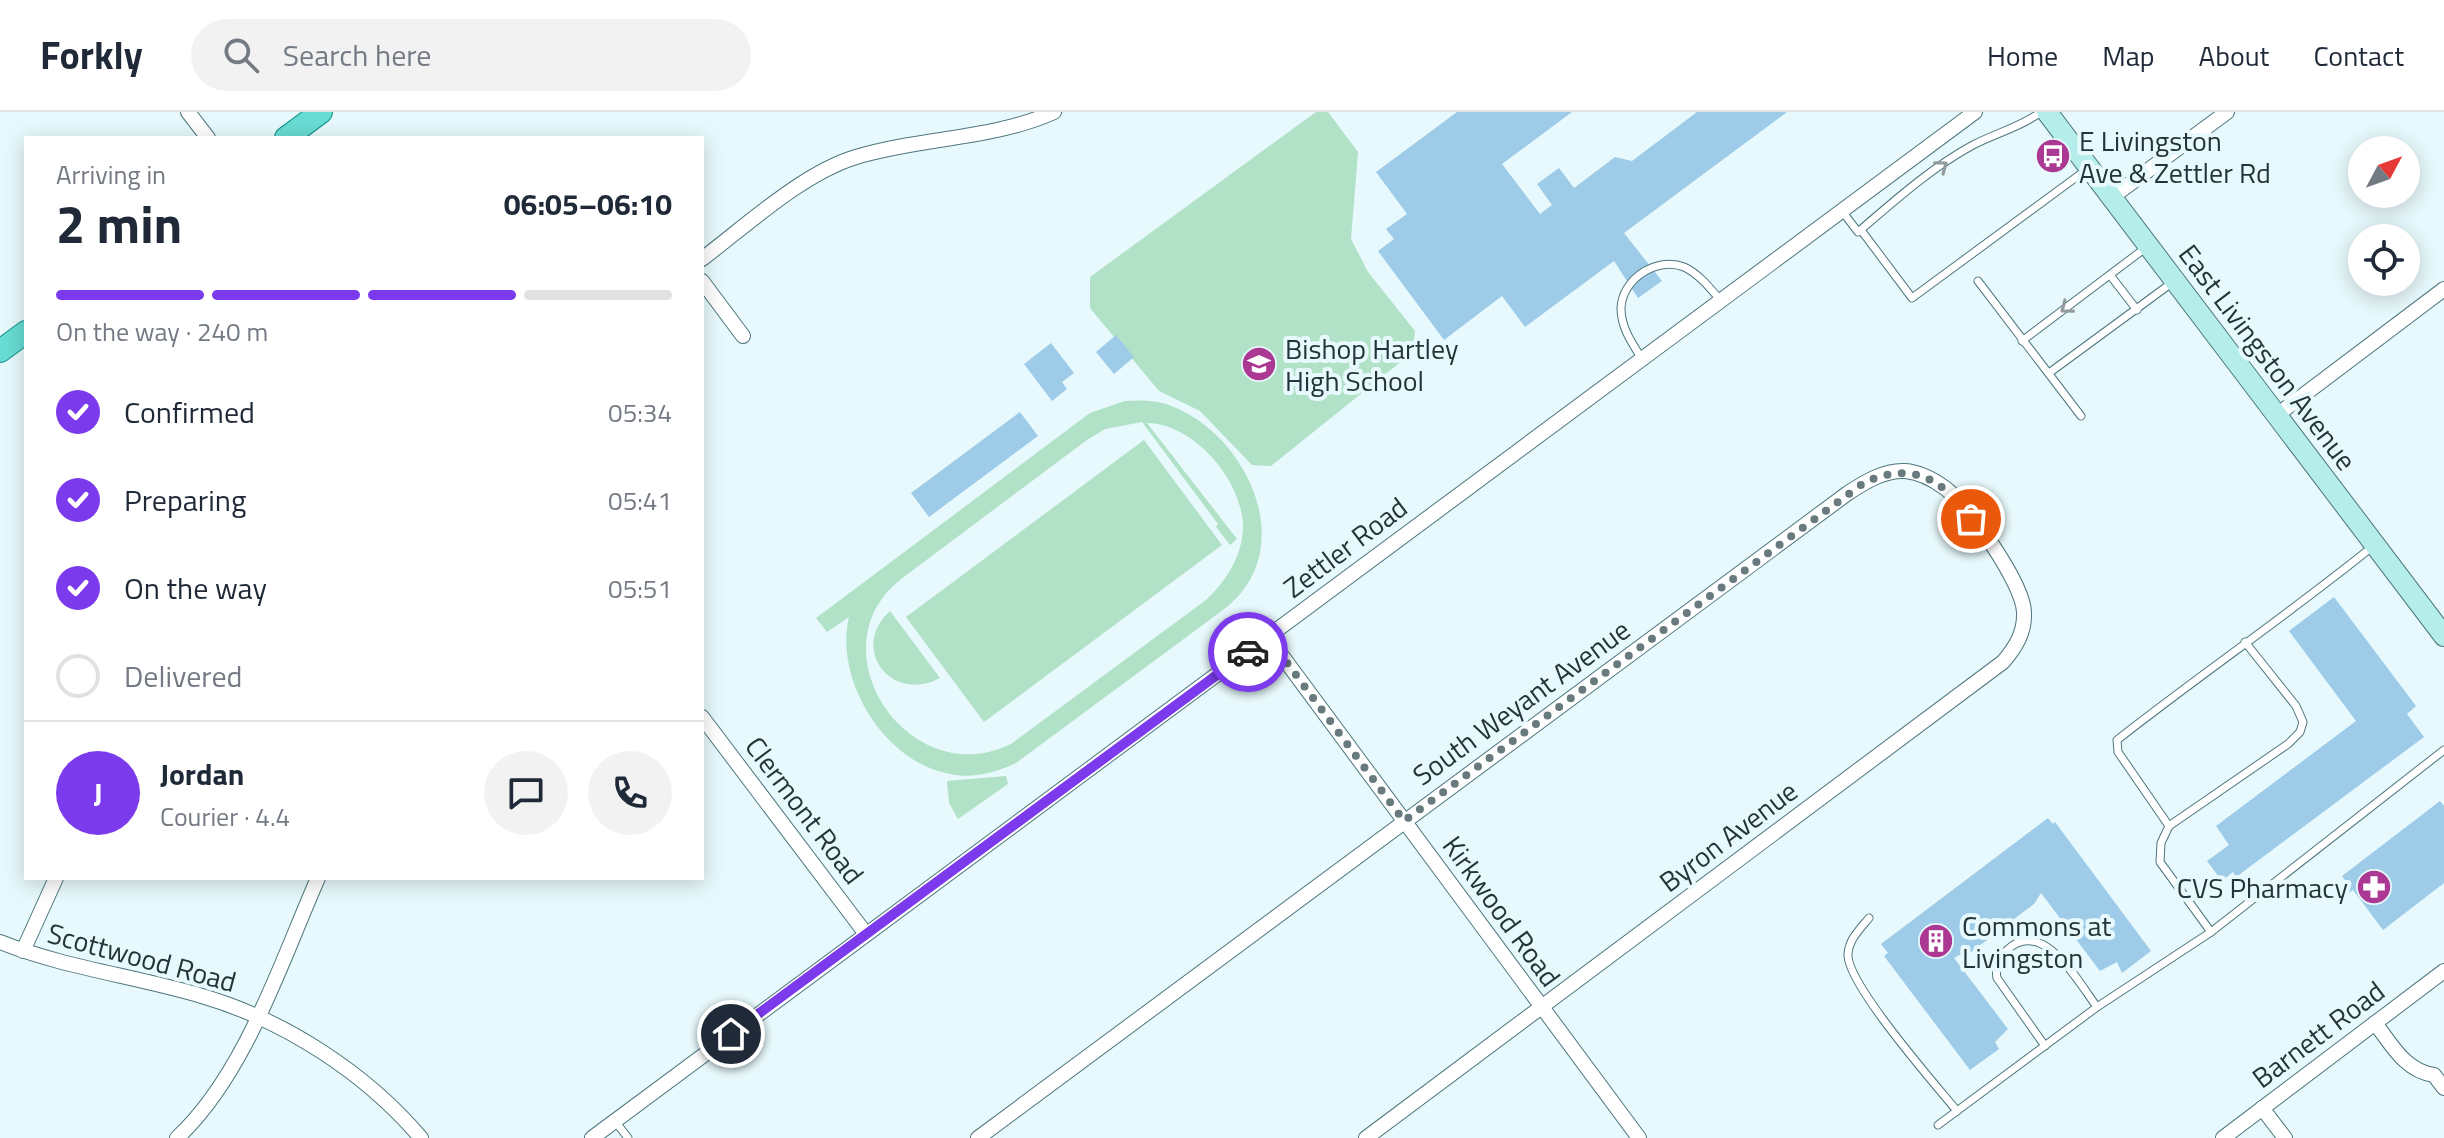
<!DOCTYPE html>
<meta charset="utf-8">
<style>
:root{--surface:#fff;--page:#f2f2f3;--text:#1f2937;--muted:#747a83;--line:#e0e1e3;--accent:#7c3aed}
body{margin:0;font-family:"Titillium Web",sans-serif;background:var(--page);color:var(--text);height:100vh;display:flex;flex-direction:column;font-size:30px;white-space:nowrap}
*{box-sizing:border-box;margin:0}
p{font-size:26px;color:var(--muted)}
.icon{flex:none;width:44px;height:44px;fill:none;stroke:currentColor;stroke-width:2;stroke-linecap:round;stroke-linejoin:round}
.map{position:relative;flex:1;overflow:hidden}
.sheet{position:absolute;left:24px;top:24px;width:680px;height:744px;display:flex;flex-direction:column;background:var(--surface);border-radius:0px;box-shadow:0 4px 20px #0003}
.sheet>*{flex:none}
.needle{width:52px;rotate:49deg}
.fabs{position:absolute;left:2348px;top:24px;display:grid;gap:16px}
.fabs a{display:grid;place-items:center;width:72px;height:72px;border-radius:50%;background:var(--surface);box-shadow:0 4px 20px #0003;font-size:40px}
.pin{position:absolute;display:grid;place-items:center;width:68px;height:68px;color:#fff;margin:-34px;border:4px solid #fff;border-radius:50%;box-shadow:0 2px 8px #0007}
.courier{position:absolute;display:grid;place-items:center;width:80px;height:80px;margin:-40px;border:6px solid #7c3aed;border-radius:50%;background:#fff;color:#222;box-shadow:0 2px 10px #0007}
.headline em{font-style:normal;font-weight:700}
.headline div{display:flex;flex-direction:column-reverse}
.headline{display:flex;align-items:center;justify-content:space-between;height:136px;padding:0 32px}
h1{font-size:52px;font-weight:700;line-height:60px}
.bar{display:grid;grid-template-columns:repeat(4,1fr);gap:12px 8px;align-content:center;height:96px;padding:0 32px}
.bar i{height:10px;border-radius:6px;background:var(--line)}
.bar .selected{background:var(--accent)}
.bar p{grid-column:span 4}
.line{display:flex;align-items:center;gap:20px;padding:0 32px;border-top:2px solid var(--line)}
.line div{flex:1}
.round{display:grid;place-items:center;flex:none;width:84px;height:84px;border-radius:42px;background:var(--page)}
ol{padding:0 32px;list-style:none}
li{display:flex;align-items:center;gap:24px;height:88px}
li p{margin-inline-start:auto}
li .icon{padding:8px;border-radius:50%;background:var(--accent);color:#fff;stroke-width:4}
li:last-child{color:var(--muted)}
li i{width:44px;height:44px;border:4px solid var(--line);border-radius:50%}
header{display:flex;align-items:center;gap:48px;box-sizing:border-box;height:112px;padding:0 40px;background:var(--surface);border-bottom:2px solid var(--line)}
header strong{font-size:38px}
nav{display:flex;gap:44px;margin-inline-start:auto;font-size:28px}
.search{width:560px;height:72px;background:var(--page);display:flex;align-items:center;gap:20px;box-sizing:border-box;padding:0 28px;border-radius:44px;color:var(--muted);font-size:30px}
.map>svg:first-child{display:block}
</style>
<header>
<strong>Forkly</strong>
<div class="search"><svg class="icon" aria-label="search" viewBox="0 0 24 24"><circle cx="10" cy="10" r="6"/><path d="M15 15l6 6"/></svg>Search here</div>
<nav><a>Home</a><a>Map</a><a>About</a><a>Contact</a></nav>
</header>
<div class="map">
<svg width="2444" height="1026" viewBox="0 0 2444 1026">
<rect width="100%" height="100%" fill="#e7f9fc"/>
<g fill="#b1e1c6" fill-rule="evenodd">
<path d="M 1316,0 L 1328,0 L 1358,40 L 1351,127 L 1368,160 L 1415,219 L 1413,240 L 1271,354 L 1252,353 L 1200,299 L 1159,279 L 1090,196 L 1090,165 Z"/>
<path d="M 1125,289 C 1142,288 1158,288 1174,295 C 1248,325 1299,436 1227,495 L 1016,651 C 994,661 973,667 950,662 C 884,650 834,568 849,505 L 827,520 L 816,506 L 1090,301 ZM 1142,310 L 1218,412 L 1216,415 L 1230,433 L 1237,427 L 1147,311 C 1194,311 1245,371 1243,418 C 1241,446 1226,469 1206,488 L 1011,632 C 909,682 812,537 901,467 L 1087,328 L 1105,317 Z"/>
<path d="M 1144,328 L 1222,433 L 984,610 L 906,505 Z"/>
<path d="M 890,499 L 940,566 C 891,592 849,536 890,499 Z"/>
<path d="M 1006,664 L 1008,672 L 958,707 L 949,691 L 947,669 Z"/>
</g>
<g fill="#9dcbe8">
<path d="M 1457,0 L 1572,0 L 1502,52 L 1540,102 L 1552,93 L 1537,72 L 1559,56 L 1574,76 L 1615,45 L 1632,49 L 1697,0 L 1787,0 L 1624,121 L 1662,169 L 1638,186 L 1614,149 L 1525,215 L 1502,184 L 1444,228 L 1378,139 L 1394,127 L 1386,117 L 1407,102 L 1376,60 Z"/>
<path d="M 1116,223 L 1134,245 L 1114,262 L 1096,240 Z"/>
<path d="M 1051,231 L 1074,261 L 1062,270 L 1067,277 L 1052,289 L 1024,252 Z"/>
<path d="M 1020,300 L 1038,324 L 929,405 L 911,381 Z"/>
<path d="M 2334,485 L 2416,594 L 2407,602 L 2424,625 L 2236,765 L 2233,760 L 2222,769 L 2207,749 L 2229,733 L 2216,714 L 2356,609 L 2289,519 Z"/>
<path d="M 2440,689 L 2444,694 L 2444,771 L 2383,818 L 2353,778 L 2341,786 L 2336,778 L 2347,771 L 2342,764 Z"/>
<path d="M 2048,706 L 2053,712 L 2055,710 L 2151,839 L 2122,861 L 2117,850 L 2100,859 L 2041,781 L 2034,792 L 2006,813 L 2008,816 L 1997,825 L 1995,822 L 1967,843 L 1965,840 L 1954,846 L 2008,917 L 1995,930 L 1999,937 L 1970,958 L 1884,844 L 1888,841 L 1881,832 Z"/>
</g>
<g fill="none" stroke-linecap="round" stroke-linejoin="round">
<g stroke="#4d767e" stroke-width="9">
<g id="service">
<path d="M 1842,99 L 1858,120 C 1893,90 1932,55 1973,33 C 1996,21 2021,15 2041,0"/>
<path d="M 1861,118 L 1912,186 L 2086,58"/>
<path d="M 2110,163 L 2137,198"/>
<path d="M 1978,169 L 2081,304"/>
<path d="M 2022,229 L 2148,134"/>
<path d="M 1642,247 C 1632,231 1621,216 1621,196 C 1622,167 1657,144 1684,155 C 1698,161 1711,177 1721,189"/>
<path d="M 2049,261 L 2173,170"/>
<path d="M 2169,714 L 2288,632 L 2300,620 L 2303,610 L 2296,594 L 2245,530"/>
<path d="M 1869,806 C 1860,817 1849,827 1848,842 C 1846,871 1935,972 1957,999"/>
<path d="M 2211,820 L 2160,750 L 2161,731 L 2169,714 L 2118,640 L 2117,628 C 2201,562 2289,502 2372,435"/>
<path d="M 2045,934 L 1997,866 C 1995,855 1998,846 2007,838 C 2043,804 2079,871 2097,895"/>
<path d="M 615,1009 L 628,1026"/>
<path d="M 1938,1013 L 2097,895 L 2211,820 L 2444,638"/>
</g>
</g>
<g stroke="#4d767e" stroke-width="16">
<g id="minor">
<path d="M 188,0 L 208,26"/>
<path d="M 2112,85 L 2227,0"/>
<path d="M 702,147 C 747,113 803,61 856,45 C 922,25 991,28 1054,0"/>
<path d="M 702,169 L 743,224"/>
<path d="M 2277,303 L 2444,177"/>
<path d="M 1268,525 L 1639,1026"/>
<path d="M 702,605 L 866,822"/>
<path d="M 0,830 C 65,856 135,864 202,884 C 284,908 366,961 421,1026"/>
<path d="M 23,839 L 56,766"/>
<path d="M 2375,911 C 2392,933 2405,959 2434,963 L 2444,976"/>
<path d="M 2262,996 L 2285,1026"/>
<path d="M 177,1026 C 245,963 281,850 318,766"/>
<path d="M 592,1026 L 1975,0"/>
<path d="M 978,1026 L 1848,381 C 1865,370 1884,358 1905,359 C 1919,360 1934,368 1945,376 C 1968,393 2023,471 2024,500 C 2025,520 2016,535 2003,550 L 1366,1026"/>
<path d="M 2223,1026 L 2444,859"/>
</g>
</g>
<g stroke="#4d767e" stroke-width="22">
<path id="secondary" d="M 2047,0 L 2444,524"/>
</g>
<g stroke="#0f928a" stroke-width="24">
<g id="primary">
<path d="M 286,26 L 321,0"/>
<path d="M 0,239 L 26,220"/>
</g>
</g>
<use href="#service" stroke="#fff" stroke-width="7"/>
<use href="#minor" stroke="#fff" stroke-width="14"/>
<use href="#secondary" stroke="#b4ede9" stroke-width="20"/>
<use href="#primary" stroke="#68dcd3" stroke-width="22"/>
</g>
<defs><path id="oneway-chevron" d="M-2-3.5L2.5 0L-2 3.5" fill="none" stroke-width="1.6" stroke-linecap="round" stroke-linejoin="round" transform="scale(2)"/></defs>
<g stroke="#929a9c">
<use href="#oneway-chevron" transform="translate(1942 54) rotate(-37)"/>
<use href="#oneway-chevron" transform="translate(2066 196) rotate(143)"/>
</g>
<g fill="none" stroke-linecap="round" stroke-linejoin="round">
<path stroke="#687a7d" stroke-width="8" stroke-dasharray="0 14.4" d="M 1248,540 L 1268,525 L 1404,709 L 1865,370 C 1914,349 1942,367 1971,407"/>
<path stroke="#7c3aed" stroke-width="10" d="M 731,922 L 1248,540"/>
</g>
<defs>
<g id="bus-disc" transform="scale(1.8)"><circle r="9.5" fill="#ab3892" stroke="#e7f9fc"/><path d="M-5-6H5V4H4V6H2V4H-2V6H-4V4H-5ZM-3.5-4V0h7V-4ZM-3.5 1.2v1.5H-2V1.2ZM2 1.2v1.5H3.5V1.2Z" fill="#fff"/></g>
<g id="school-disc" transform="scale(1.8)"><circle r="9.5" fill="#ab3892" stroke="#e7f9fc"/><path d="M0-5L7-2L0 1L-7-2ZM-4 1L0 2.5L4 1V4Q0 6-4 4Z" fill="#fff"/></g>
<g id="pharmacy-disc" transform="scale(1.8)"><circle r="9.5" fill="#ab3892" stroke="#e7f9fc"/><path d="M-2-6h4v4h4v4h-4v4h-4v-4h-4v-4h4Z" fill="#fff"/></g>
<g id="building-disc" transform="scale(1.8)"><circle r="9.5" fill="#ab3892" stroke="#e7f9fc"/><path d="M-4-6H4V6H1V3H-1V6H-4ZM-2.5-4.3h1.7v1.8h-1.7ZM.8-4.3h1.7v1.8H.8ZM-2.5-1h1.7V.8h-1.7ZM.8-1h1.7V.8H.8Z" fill="#fff"/></g>
</defs>
<g fill-rule="evenodd">
<use href="#bus-disc" x="2053" y="44"/>
<use href="#school-disc" x="1259" y="252"/>
<use href="#pharmacy-disc" x="2374" y="775"/>
<use href="#building-disc" x="1936" y="829"/>
</g>
<g text-anchor="middle" dominant-baseline="central" stroke-width="8" stroke-linejoin="round" paint-order="stroke">
<g font-size="28" fill="#243539" stroke="#e7f9fc" text-anchor="start">
<text x="2079" y="28">E Livingston<tspan x="2079" dy="32">Ave &amp; Zettler Rd</tspan></text>
<text x="1285" y="236">Bishop Hartley<tspan x="1285" dy="32">High School</tspan></text>
<text x="2348" y="775" text-anchor="end">CVS Pharmacy</text>
<text x="1962" y="813">Commons at<tspan x="1962" dy="32">Livingston</tspan></text>
</g>
<g font-size="28" fill="#243539" stroke="#e7f9fc">
<text transform="translate(2268 245) rotate(53)">East Livingston Avenue</text>
<text transform="translate(1345 435) rotate(-37)">Zettler Road</text>
<text transform="translate(1521 590) rotate(-36)">South Weyant Avenue</text>
<text transform="translate(805 698) rotate(53)">Clermont Road</text>
<text transform="translate(1728 724) rotate(-37)">Byron Avenue</text>
<text transform="translate(1502 799) rotate(54)">Kirkwood Road</text>
<text transform="translate(142 845) rotate(15)">Scottwood Road</text>
<text transform="translate(2318 922) rotate(-37)">Barnett Road</text>
</g>
</g>
</svg>
<div class="fabs">
<a><svg class="needle" viewBox="-14 -14 28 28"><path d="M0-13l5 13h-10z" fill="#e53935"/><path d="M0 13l5-13h-10z" fill="#747a83"/></svg></a>
<a><svg class="icon" aria-label="locate" viewBox="0 0 24 24"><circle cx="12" cy="12" r="6"/><path d="M12 2v4M12 18v4M2 12h4M18 12h4"/></svg></a>
</div>
<div class="pin" style="left:1971px;top:407px;background:#ea580c"><svg class="icon" aria-label="bag" viewBox="0 0 24 24"><path d="M5 8h14l-1 12H6zM9 8a3 3 0 0 1 6 0"/></svg></div>
<div class="pin" style="left:731px;top:922px;background:#1f2937"><svg class="icon" aria-label="home" viewBox="0 0 24 24"><path d="M3 11l9-7 9 7M6 9v11h12V9"/></svg></div>
<div class="courier" style="left:1248px;top:540px"><svg class="icon" aria-label="car" viewBox="0 0 24 24"><path d="M5 17H2v-5l4-1 3-4h7l3 4 3 1v5h-3M9 17h6M6 11h13"/><circle cx="7" cy="17" r="2"/><circle cx="17" cy="17" r="2"/></svg></div>
<section class="sheet">
<div class="headline"><div><h1>2 min</h1><p>Arriving in</p></div><em>06:05–06:10</em></div>
<div class="bar"><i class="selected"></i><i class="selected"></i><i class="selected"></i><i></i><p>On the way · 240 m</p></div>
<ol>
<li><svg class="icon" aria-label="check" viewBox="0 0 24 24"><path d="M5 12l5 5 9-10"/></svg>Confirmed<p>05:34</p></li>
<li><svg class="icon" aria-label="check" viewBox="0 0 24 24"><path d="M5 12l5 5 9-10"/></svg>Preparing<p>05:41</p></li>
<li><svg class="icon" aria-label="check" viewBox="0 0 24 24"><path d="M5 12l5 5 9-10"/></svg>On the way<p>05:51</p></li>
<li><i></i>Delivered</li>
</ol>
<div class="line" style="height:144px"><b class="round" style="background:var(--accent);color:#fff">J</b><div><b>Jordan</b><p>Courier · 4.4</p></div><a class="round"><svg class="icon" aria-label="chat" viewBox="0 0 24 24"><path d="M4 5h16v11H9l-5 4z"/></svg></a><a class="round"><svg class="icon" aria-label="phone" viewBox="0 0 24 24"><path d="M5 4h4l2 5-3 2q2 4 5 5l2-3 5 2v4C11 20 4 13 5 4z"/></svg></a></div>
</section>
</div>
